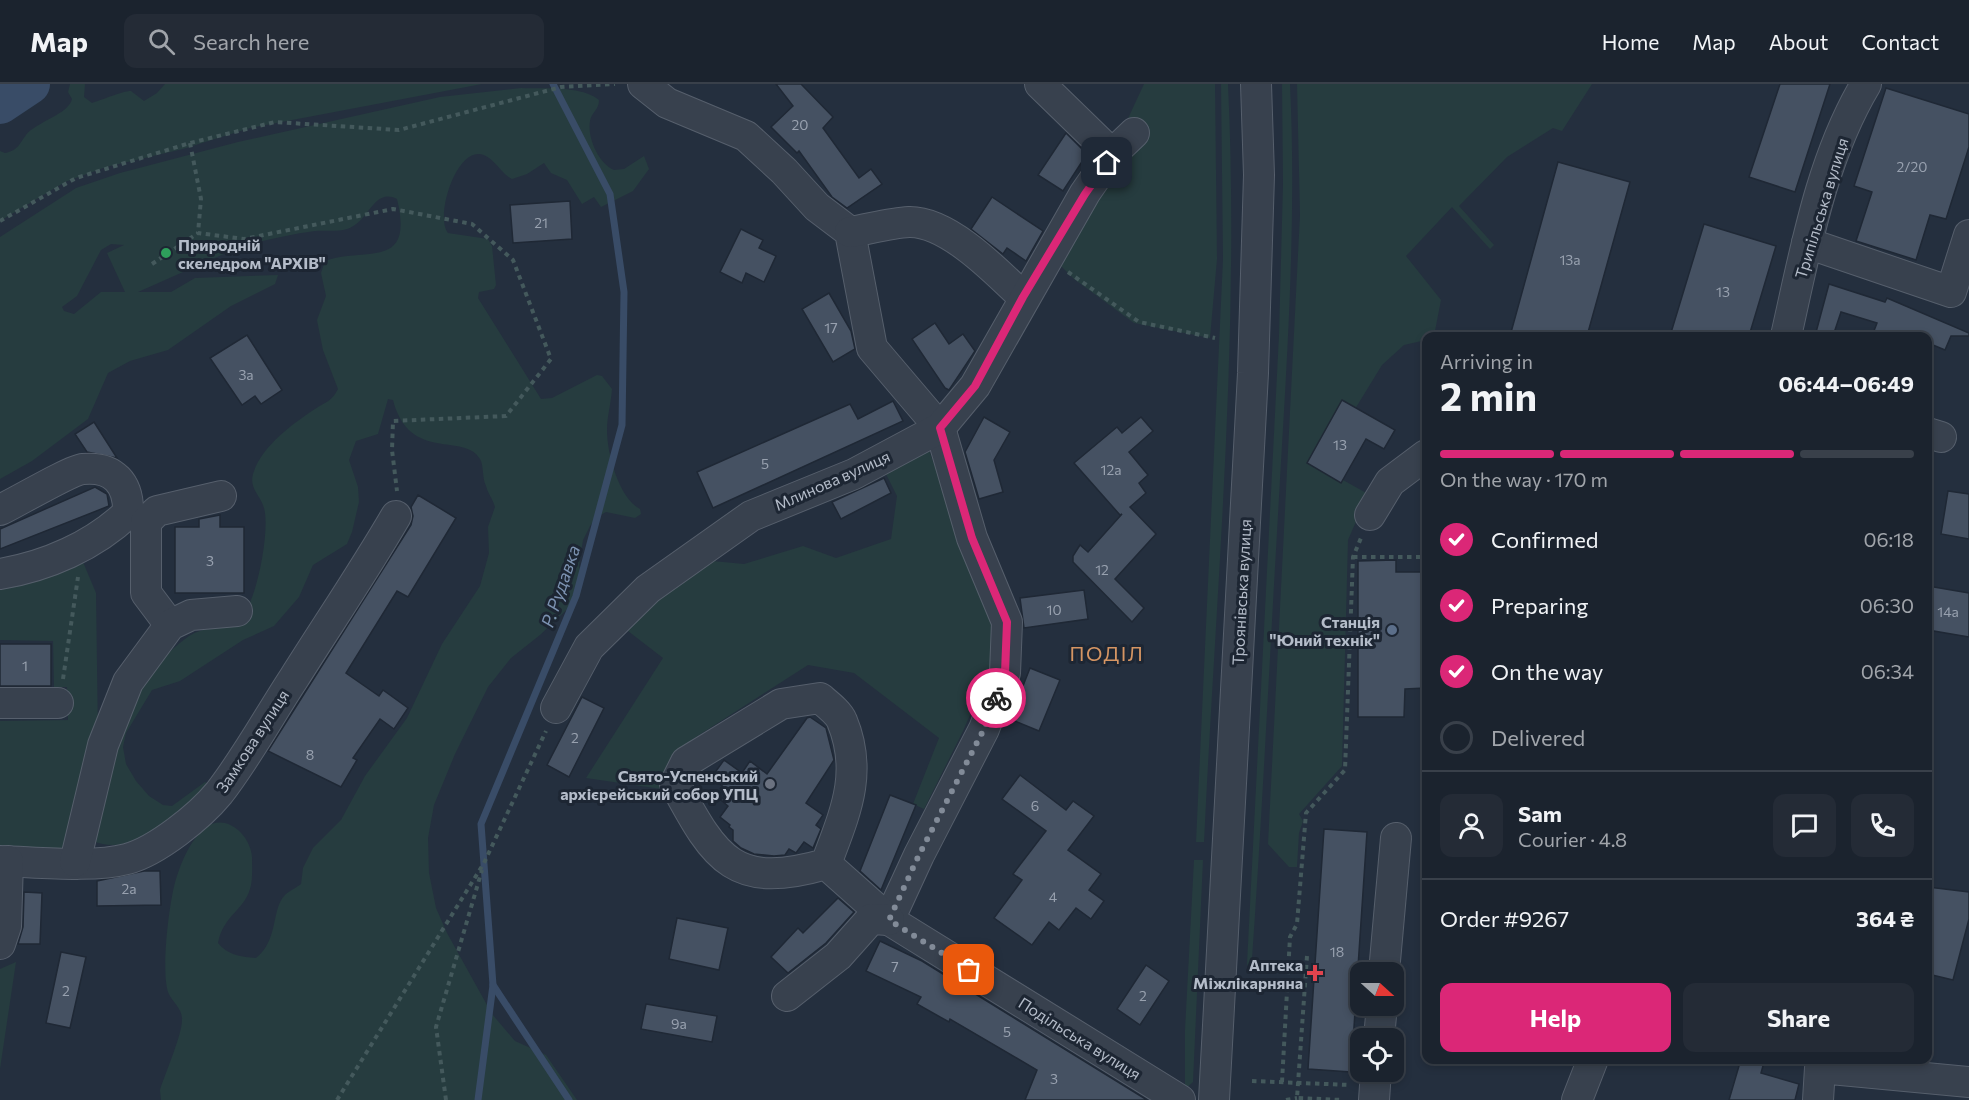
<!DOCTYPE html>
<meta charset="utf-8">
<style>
:root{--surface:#1b232e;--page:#242b36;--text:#f1f3f6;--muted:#a0a4aa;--line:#39404a;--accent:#db2777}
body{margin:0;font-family:Commissioner,sans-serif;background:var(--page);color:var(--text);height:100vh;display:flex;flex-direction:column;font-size:22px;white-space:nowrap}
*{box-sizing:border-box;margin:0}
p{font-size:20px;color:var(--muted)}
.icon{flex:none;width:33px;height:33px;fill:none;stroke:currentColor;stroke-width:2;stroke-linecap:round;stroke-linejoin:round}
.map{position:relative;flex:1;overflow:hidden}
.sheet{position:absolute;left:1422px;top:248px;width:510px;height:732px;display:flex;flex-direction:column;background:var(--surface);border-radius:12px;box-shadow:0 3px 9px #0003,0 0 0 2px var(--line)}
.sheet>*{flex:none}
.needle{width:39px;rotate:111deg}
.buttons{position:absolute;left:1350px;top:878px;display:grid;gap:12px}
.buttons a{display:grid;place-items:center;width:54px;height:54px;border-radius:12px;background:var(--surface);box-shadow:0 3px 9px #0003,0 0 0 2px var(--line);font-size:30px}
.pin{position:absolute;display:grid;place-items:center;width:51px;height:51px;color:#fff;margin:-26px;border-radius:12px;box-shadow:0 3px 9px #0006}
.courier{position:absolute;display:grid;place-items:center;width:60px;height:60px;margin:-30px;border:4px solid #db2777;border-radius:50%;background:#fff;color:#222;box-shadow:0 2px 8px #0007}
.overview em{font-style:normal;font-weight:700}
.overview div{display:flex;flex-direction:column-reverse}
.overview{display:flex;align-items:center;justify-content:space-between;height:102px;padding:0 18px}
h1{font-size:39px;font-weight:700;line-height:45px}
.bar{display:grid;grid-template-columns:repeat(4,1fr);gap:9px 6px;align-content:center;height:72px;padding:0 18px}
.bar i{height:8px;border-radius:4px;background:var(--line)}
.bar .current{background:var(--accent)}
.bar p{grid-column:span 4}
.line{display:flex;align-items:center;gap:15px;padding:0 18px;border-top:2px solid var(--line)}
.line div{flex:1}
.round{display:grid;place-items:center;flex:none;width:63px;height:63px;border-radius:12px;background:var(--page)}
ol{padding:0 18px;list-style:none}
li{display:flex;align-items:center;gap:18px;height:66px}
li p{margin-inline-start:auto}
li .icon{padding:6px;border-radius:50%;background:var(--accent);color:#fff;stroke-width:4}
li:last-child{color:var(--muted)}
li i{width:33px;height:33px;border:3px solid var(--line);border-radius:50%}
.primary-button{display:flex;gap:12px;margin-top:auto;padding:12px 18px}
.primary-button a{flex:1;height:69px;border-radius:12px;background:var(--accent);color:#fff;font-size:24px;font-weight:700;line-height:69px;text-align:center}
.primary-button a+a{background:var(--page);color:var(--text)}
header{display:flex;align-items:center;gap:36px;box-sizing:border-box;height:84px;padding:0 30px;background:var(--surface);border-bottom:2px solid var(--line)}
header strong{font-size:28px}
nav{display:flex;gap:33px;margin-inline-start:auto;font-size:21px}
.search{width:420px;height:54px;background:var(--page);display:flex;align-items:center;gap:15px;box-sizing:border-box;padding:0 21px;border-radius:12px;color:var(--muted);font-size:22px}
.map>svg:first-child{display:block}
</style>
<header>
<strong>Map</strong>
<div class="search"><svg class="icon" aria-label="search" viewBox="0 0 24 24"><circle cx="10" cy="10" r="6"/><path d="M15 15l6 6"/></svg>Search here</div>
<nav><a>Home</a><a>Map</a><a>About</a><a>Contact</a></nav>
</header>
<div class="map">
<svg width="1969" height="1016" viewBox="0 0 1969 1016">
<rect width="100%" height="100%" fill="#242f3e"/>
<g fill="#263c3f" fill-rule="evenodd">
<path d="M 70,0 L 85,0 L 84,13 L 92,19 C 102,16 122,7 131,7 L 144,17 L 157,9 L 165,0 L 482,0 L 250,44 L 183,65 L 106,83 L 65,98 L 0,137 L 0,67 L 5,69 C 19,66 19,60 26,51 C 36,38 69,30 72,15 L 68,8 Z"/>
<path d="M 1144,0 L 1215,0 L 1217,175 L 1210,254 L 1134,239 L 1074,195 L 1060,181 Z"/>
<path d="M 1221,0 L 1228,0 C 1240,252 1216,506 1204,758 L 1196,758 L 1223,175 Z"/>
<path d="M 1282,0 L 1290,0 C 1297,144 1286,288 1278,431 C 1269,584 1262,736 1251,889 L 1247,880 L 1279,251 L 1283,100 Z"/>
<path d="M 1297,0 L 1592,0 L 1562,47 L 1553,44 L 1507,73 L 1459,122 L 1494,161 L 1490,165 L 1452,123 L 1406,172 L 1441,216 L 1434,252 L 1426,252 L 1426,256 L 1404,261 L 1382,281 L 1325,374 L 1327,387 L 1368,410 L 1348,456 L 1342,682 L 1299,730 L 1303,737 L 1299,749 L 1297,783 L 1289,783 L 1268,760 L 1300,131 Z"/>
<path d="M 521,4 C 543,5 581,1 599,16 C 599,26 591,29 590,37 C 587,54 599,80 614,86 L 624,85 L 644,72 L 649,85 L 633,107 L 601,123 L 594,113 L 582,120 L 567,96 L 551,89 L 544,79 L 527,90 L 512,95 C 500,89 493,71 479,70 C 455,68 435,133 448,149 L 488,155 L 492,162 L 496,201 L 494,205 L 479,208 L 478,214 L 541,315 L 552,314 L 597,291 L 602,292 L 612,305 C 611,319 607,333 607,346 C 607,370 619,414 640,425 L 641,430 L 635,434 L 606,428 L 597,433 L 590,442 L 583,456 L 579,482 L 583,497 L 579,514 L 540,551 L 511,574 L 488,603 L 455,670 L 434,721 L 428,754 L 429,789 L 436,824 L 447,849 L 492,930 L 515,957 L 546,971 L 577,1016 L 161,1016 L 160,1006 C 165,990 182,951 182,936 C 183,925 172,918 168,908 C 161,886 169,818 176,795 C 182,776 190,757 205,744 C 226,727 251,752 252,773 C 252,783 253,796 250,805 C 244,826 223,832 218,859 C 227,871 242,873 256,874 C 279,856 271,825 285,811 C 289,807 296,804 301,800 L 303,784 L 313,764 L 341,736 L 365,692 L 407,634 L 442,560 L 480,502 L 489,469 L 488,443 L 495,423 C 493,415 488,410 486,402 C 482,394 484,382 480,375 C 465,348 409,379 393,316 L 388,315 L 378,350 L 356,357 L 349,376 L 358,403 L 359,418 L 352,448 L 347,460 L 313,481 L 299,513 L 274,542 L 243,556 L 180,597 L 152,606 L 126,649 L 123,663 L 126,680 L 136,697 L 149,712 L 163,721 L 172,722 L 205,698 L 208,700 L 205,712 C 174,733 132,774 93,757 C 107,684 123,598 189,552 C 203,543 237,540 246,526 C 258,508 270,445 264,424 C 261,412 249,405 253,390 C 261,363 292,340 315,325 C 326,318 332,317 338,305 L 323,266 L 317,236 L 326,212 L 321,189 L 325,177 C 363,162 415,188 397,115 C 373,103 369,139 347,145 C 337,148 325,146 315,147 C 285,151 255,159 225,166 L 226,169 L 138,208 L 171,208 L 195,194 L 278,191 L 275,200 L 231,222 L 168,266 L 130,277 L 108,289 L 88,335 L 32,377 L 0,395 L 0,153 L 76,104 L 120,89 L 238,58 L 440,13 ZM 111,160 L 124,161 L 107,169 L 125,208 L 101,208 L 74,230 L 64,227 L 62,223 L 77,212 L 101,166 Z"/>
<path d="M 927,361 L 992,539 L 990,585 L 963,647 L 924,725 L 913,720 L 939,654 L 854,589 L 808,581 L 693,655 L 668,706 L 586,694 L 663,574 L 628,547 L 656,513 L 702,476 L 744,480 L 803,462 L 836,474 L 891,455 L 897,412 L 883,384 Z"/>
<path d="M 78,475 L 83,478 L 96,509 L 98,653 L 68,762 L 58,766 L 0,767 L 0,637 L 68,636 L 67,603 L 54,603 L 53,557 L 0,556 L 0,498 Z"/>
<path d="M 1194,776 L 1203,776 L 1193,998 L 1185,1005 L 1185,946 Z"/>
<path d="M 16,878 L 0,985 L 0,885 Z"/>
</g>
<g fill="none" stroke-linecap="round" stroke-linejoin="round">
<g stroke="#394c67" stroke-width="7">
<path d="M 493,901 L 569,1016"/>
<path d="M 478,1016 L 493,901 L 481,740 L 576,512 L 622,341 L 624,208 L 610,110 L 553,0"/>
</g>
<path stroke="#394c67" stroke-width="40" d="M 0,20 L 30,0"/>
</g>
<g fill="#455162" stroke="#1f2835" stroke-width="1.5">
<path d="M 776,0 L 801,0 L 833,33 L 823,44 L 859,94 L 871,85 L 882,100 L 847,124 L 832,113 L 799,67 L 797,69 L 771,43 L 793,22 Z"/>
<path d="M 1780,0 L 1830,0 L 1795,108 L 1749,93 Z"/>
<path d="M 1886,4 L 1969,30 L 1969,63 L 1946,135 L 1930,131 L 1916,176 L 1856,157 L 1872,108 L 1854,102 Z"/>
<path d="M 1066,49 L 1087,70 L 1063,107 L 1038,91 Z"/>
<path d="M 1558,78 L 1630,98 L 1587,252 L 1510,252 Z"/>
<path d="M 992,113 L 1043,147 L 1026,177 L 1007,164 L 1003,170 L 971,145 Z"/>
<path d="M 570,117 L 572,155 L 513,159 L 510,121 Z"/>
<path d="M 1704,140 L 1776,162 L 1749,252 L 1670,252 Z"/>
<path d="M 741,145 L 763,156 L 759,164 L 776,172 L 764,198 L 746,189 L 742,199 L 720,188 Z"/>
<path d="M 1829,200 L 1885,218 L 1887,214 L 1969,249 L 1969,252 L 1951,252 L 1945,266 L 1928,259 L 1928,252 L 1872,252 L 1877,239 L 1841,228 L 1833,252 L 1815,252 Z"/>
<path d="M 829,209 L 851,247 L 855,265 L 833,278 L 802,225 Z"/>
<path d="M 935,239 L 949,260 L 963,250 L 975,267 L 949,306 L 945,304 L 912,255 Z"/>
<path d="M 247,251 L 282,306 L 261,320 L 255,312 L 242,321 L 210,274 Z"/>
<path d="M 1342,316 L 1395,346 L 1384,365 L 1366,355 L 1341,399 L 1307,379 Z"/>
<path d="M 893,317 L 903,337 L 713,424 L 697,388 L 850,320 L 858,335 Z"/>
<path d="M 984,333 L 1010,348 L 994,376 L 1003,408 L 979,415 L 965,368 Z"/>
<path d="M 1141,333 L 1153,347 L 1129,368 L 1148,391 L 1139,399 L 1146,409 L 1130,423 L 1156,450 L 1115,495 L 1144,524 L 1132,538 L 1073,478 L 1073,472 L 1080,461 L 1088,468 L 1122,430 L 1120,431 L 1074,379 L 1117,343 L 1122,349 Z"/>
<path d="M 94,338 L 117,374 L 87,368 L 75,350 Z"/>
<path d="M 884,394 L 891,409 L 841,435 L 832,418 Z"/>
<path d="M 95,403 L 107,410 L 109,422 L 0,465 L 0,445 Z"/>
<path d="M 1948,407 L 1969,410 L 1969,455 L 1941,450 Z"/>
<path d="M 418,411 L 456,434 L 408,513 L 397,507 L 346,589 L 379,612 L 383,606 L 408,624 L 394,645 L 380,635 L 353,674 L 357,676 L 341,703 L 268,667 L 411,441 L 413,432 L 411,423 Z"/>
<path d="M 220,431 L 220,443 L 244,443 L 244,509 L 175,509 L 175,443 L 199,443 L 199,435 Z"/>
<path d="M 1396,476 L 1396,488 L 1426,488 L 1426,604 L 1405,605 L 1404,633 L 1358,633 L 1358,477 Z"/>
<path d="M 1928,502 L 1969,509 L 1969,553 L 1928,546 Z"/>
<path d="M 1084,506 L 1088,535 L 1024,544 L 1020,514 Z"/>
<rect x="0" y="560" width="51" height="42"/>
<path d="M 1030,584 L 1060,596 L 1039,647 L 1010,635 Z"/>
<path d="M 582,613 L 604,624 L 569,693 L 547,681 Z"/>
<path d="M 810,633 L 826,644 L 834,676 L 806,719 L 823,731 L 816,741 L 821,745 L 813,764 L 804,758 L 796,769 L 789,765 L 785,771 L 774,772 L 754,770 L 741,764 L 733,757 L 733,746 L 729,743 L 730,741 L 720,733 L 728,722 L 721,716 L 728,706 L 711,694 L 724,676 L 742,689 L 750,677 L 767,690 L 807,634 Z"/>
<path d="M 1020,691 L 1066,726 L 1073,717 L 1094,732 L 1068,766 L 1101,790 L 1089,806 L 1104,817 L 1091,835 L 1076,824 L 1059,846 L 1049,838 L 1032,861 L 994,834 L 1022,796 L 1013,790 L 1046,747 L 1002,715 Z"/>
<path d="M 890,711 L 916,721 L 881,806 L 860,787 Z"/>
<path d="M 1324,745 L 1367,748 L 1351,988 L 1308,985 Z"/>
<path d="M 144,787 L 160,787 L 161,821 L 97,822 L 97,797 Z"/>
<path d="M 1928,803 L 1969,808 L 1969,835 L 1953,896 L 1928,890 Z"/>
<path d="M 24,808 L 42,809 L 40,860 L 18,860 L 23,843 Z"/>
<path d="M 838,814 L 854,828 L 826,859 L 788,889 L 771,873 L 798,844 L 803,849 Z"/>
<path d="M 677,834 L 728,844 L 719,886 L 669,875 Z"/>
<path d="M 880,857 L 922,877 L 1147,1016 L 1025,1016 L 1037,986 L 950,935 L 949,938 L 917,920 L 921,913 L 866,887 Z"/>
<path d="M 61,868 L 86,873 L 70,944 L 46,939 Z"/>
<path d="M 1146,881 L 1169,897 L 1140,941 L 1117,925 Z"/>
<path d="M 646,920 L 717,932 L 712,958 L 641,945 Z"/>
<path d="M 1741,975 L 1765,975 L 1761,989 L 1799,1000 L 1795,1016 L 1729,1016 Z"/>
</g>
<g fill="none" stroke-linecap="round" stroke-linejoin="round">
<g stroke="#565f6c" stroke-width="32">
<g id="minor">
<path d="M 643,0 L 667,19 L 746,52 L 784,87 L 817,123 L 850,148 L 872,264 L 940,344 L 972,454 L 1007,538 L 1005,589 L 984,645 L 919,771 L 889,836 L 1180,1016"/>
<path d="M 1040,0 L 1112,70"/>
<path d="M 850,148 C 869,145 890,139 909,138 C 948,137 997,188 1023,213"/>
<path d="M 1807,159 L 1951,208 L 1969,151"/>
<path d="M 1786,252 C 1805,168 1821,75 1866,0"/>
<path d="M 1928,349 L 1941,353"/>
<path d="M 0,426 C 15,419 71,386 83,385 C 114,382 129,400 128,429 C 93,462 47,482 0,490"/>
<path d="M 1370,431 L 1390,398 L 1426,371"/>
<path d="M 170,541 L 146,509 L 146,438 L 157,427 L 221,412"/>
<path d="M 0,619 L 58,619"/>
<path d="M 556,624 L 589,563 L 648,505 L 751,432 L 854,390 L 940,344 L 975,302 L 1085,109 L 1112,70 L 1134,49"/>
<path d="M 0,777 C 37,778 93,784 127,775 C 157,767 200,732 219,709 C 247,673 269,632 294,594 C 328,540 364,487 396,432"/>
<path d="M 75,778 L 103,661 L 128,598 L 170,541 L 191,531 L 237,527"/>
<path d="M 826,780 C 735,806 716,777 675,700 L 686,678 L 781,620 L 820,614 C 827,620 839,629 842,637 C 864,690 844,731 826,780 L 889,836"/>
<path d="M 0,860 L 6,842 L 8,777"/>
<path d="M 1384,888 L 1396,754"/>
<path d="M 787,912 L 838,872 L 871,835 L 889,836"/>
<path d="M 1379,954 L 1382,921"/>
<path d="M 1214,1016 L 1253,289 L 1259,91 L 1256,0"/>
<path d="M 1374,1016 L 1376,987"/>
<path d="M 1577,1016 L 1593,975"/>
<path d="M 1818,1016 L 1820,984 L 1969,998"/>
</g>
</g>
<g stroke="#44595c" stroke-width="4" stroke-dasharray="4.5 4.5" stroke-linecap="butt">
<path d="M 190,59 L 201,115 L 198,149 L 244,155 L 393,125 L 472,140 L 513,176 L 551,275 L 506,332 L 393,337 L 392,366 L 397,407"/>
<path d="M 0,137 L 76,94 L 190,59 L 275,38 L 399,46 L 561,3 L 615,0"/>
<path d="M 152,180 L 198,149"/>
<path d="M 1068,188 L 1139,238 L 1215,254"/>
<path d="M 1353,473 L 1426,473"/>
<path d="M 63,595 L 78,493"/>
<path d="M 1307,872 L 1297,1014 L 1342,1016"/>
<path d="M 1252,997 L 1350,1001"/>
<path d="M 1282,998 L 1290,853 L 1297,840 L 1306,729 L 1345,686 L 1353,473 L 1361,454"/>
<path d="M 337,1016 L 484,779 L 546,647"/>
<path d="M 446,1016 L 436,943 L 482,786"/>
<path d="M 1286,1016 L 1297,1014"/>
</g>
<use href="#minor" stroke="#38414e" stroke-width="30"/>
</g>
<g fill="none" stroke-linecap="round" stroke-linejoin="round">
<path stroke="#828b98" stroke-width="6" stroke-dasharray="0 10.8" d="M 969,886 L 889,836 L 919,771 L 984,645 L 996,614"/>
<path stroke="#db2777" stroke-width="8" d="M 996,614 L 1005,589 L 1007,538 L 972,454 L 940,344 L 975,302 L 1023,213 L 1085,110 L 1107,79"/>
</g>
<circle fill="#2e9e5b" stroke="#1d2633" stroke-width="2" cx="166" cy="169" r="6"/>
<circle fill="#5c6f8a" stroke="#1d2633" stroke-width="2" cx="1392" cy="546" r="6"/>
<circle fill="#6b7280" stroke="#1d2633" stroke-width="2" cx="770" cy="700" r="6"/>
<path fill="#e0444e" stroke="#1d2633" stroke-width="2" d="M1312 880h6v6h6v6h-6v6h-6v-6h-6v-6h6z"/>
<g text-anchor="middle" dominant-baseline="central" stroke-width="6" stroke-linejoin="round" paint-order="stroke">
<g font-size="14" fill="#98a1af">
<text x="800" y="40">20</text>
<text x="1912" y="82">2/20</text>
<text x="541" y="138">21</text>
<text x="1570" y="175">13а</text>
<text x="1723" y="207">13</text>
<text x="831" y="243">17</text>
<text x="246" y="290">3а</text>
<text x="1340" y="360">13</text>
<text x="765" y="379">5</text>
<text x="1111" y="385">12а</text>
<text x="210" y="476">3</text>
<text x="1102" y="485">12</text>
<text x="1054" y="525">10</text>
<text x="1948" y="527">14а</text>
<text x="25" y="581">1</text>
<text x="575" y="653">2</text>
<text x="310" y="670">8</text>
<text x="1035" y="721">6</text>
<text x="129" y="804">2а</text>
<text x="1053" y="812">4</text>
<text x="1337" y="867">18</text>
<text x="895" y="882">7</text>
<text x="66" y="906">2</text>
<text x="1143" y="911">2</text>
<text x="679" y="939">9а</text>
<text x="1007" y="947">5</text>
<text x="1054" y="994">3</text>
</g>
<g font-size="16" fill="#b4bcc9" stroke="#1d2633">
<text transform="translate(1821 124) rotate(-73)">Трипільська вулиця</text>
<text transform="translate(832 396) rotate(-24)">Млинова вулиця</text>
<text transform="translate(1241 508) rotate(-87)">Троянівська вулиця</text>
<text transform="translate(252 657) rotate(-57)">Замкова вулиця</text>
<text transform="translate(1080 954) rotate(32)">Подільська вулиця</text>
</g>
<g font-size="16" font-weight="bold" fill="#b4bcc9" stroke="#1d2633" text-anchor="end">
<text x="178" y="160" text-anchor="start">Природній<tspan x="178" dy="18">скеледром "АРХІВ"</tspan></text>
<text x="1380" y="537">Станція<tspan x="1380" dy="18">"Юний технік"</tspan></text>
<text x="758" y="691">Свято-Успенський<tspan x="758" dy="18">архієрейський собор УПЦ</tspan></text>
<text x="1303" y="880">Аптека<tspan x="1303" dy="18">Міжлікарняна</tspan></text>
</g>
<g font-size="18" font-style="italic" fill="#7c92b1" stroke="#1d2633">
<text transform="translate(560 502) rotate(-71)">Р. Рудавка</text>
</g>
<g font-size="20" letter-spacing="1.5" fill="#d59563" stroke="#1d2633">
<text x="1107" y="569">ПОДІЛ</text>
</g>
</g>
</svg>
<div class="buttons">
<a><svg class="needle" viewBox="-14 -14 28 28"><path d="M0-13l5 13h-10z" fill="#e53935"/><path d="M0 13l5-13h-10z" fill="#a0a4aa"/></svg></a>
<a><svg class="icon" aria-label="locate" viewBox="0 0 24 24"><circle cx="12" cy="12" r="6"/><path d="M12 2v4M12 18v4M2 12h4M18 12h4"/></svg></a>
</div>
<div class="pin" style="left:969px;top:886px;background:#ea580c"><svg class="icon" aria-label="bag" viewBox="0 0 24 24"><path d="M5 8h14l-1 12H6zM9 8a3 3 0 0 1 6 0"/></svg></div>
<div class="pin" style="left:1107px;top:79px;background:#1f2937"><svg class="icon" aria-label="home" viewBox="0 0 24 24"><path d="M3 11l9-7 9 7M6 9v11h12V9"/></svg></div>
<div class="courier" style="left:996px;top:614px"><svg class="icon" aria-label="bike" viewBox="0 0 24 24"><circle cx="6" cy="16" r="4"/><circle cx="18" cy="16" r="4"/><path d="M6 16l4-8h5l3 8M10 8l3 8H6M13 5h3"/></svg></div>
<section class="sheet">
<div class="overview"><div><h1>2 min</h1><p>Arriving in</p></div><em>06:44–06:49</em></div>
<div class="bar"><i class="current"></i><i class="current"></i><i class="current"></i><i></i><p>On the way · 170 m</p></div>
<ol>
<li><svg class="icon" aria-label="check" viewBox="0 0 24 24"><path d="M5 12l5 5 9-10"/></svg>Confirmed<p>06:18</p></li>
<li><svg class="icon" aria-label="check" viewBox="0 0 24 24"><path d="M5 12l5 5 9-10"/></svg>Preparing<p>06:30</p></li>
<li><svg class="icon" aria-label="check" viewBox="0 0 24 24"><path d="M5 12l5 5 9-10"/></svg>On the way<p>06:34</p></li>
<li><i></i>Delivered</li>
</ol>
<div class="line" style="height:108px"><a class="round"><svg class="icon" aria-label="person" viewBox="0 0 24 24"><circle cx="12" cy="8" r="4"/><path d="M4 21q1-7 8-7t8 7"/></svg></a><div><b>Sam</b><p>Courier · 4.8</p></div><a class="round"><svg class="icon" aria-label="chat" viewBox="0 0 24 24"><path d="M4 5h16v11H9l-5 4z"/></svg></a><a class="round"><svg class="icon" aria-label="phone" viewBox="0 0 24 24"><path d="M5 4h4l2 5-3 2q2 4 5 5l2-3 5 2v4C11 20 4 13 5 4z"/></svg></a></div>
<div class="line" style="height:78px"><div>Order #9267</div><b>364 ₴</b></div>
<div class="primary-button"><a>Help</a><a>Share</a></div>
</section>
</div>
